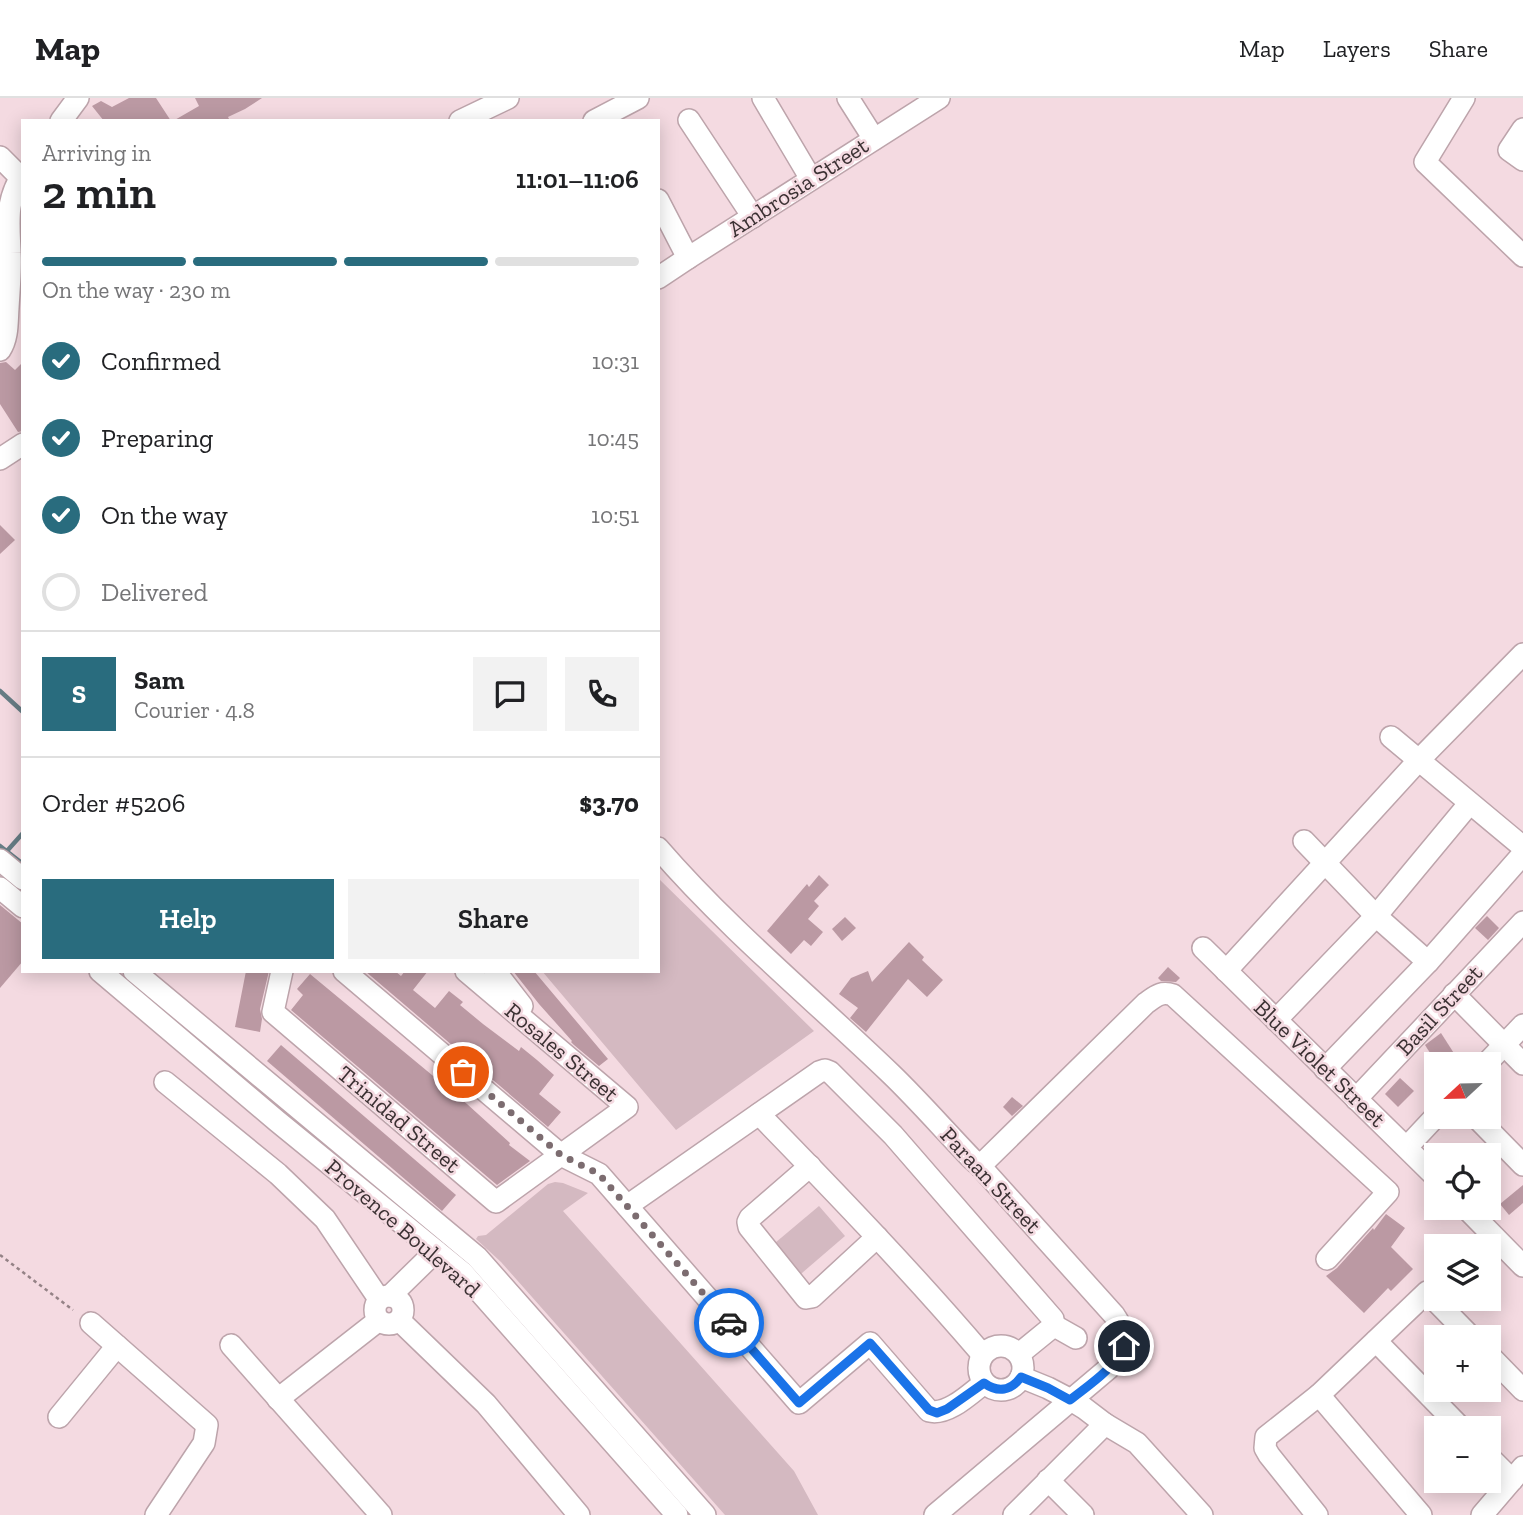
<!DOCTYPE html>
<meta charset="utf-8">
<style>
:root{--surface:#fff;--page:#f2f2f2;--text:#202124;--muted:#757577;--line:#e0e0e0;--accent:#296c7e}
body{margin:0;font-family:"Zilla Slab",serif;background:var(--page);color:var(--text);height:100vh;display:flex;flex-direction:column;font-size:26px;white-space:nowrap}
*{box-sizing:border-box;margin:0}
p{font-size:23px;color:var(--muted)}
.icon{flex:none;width:38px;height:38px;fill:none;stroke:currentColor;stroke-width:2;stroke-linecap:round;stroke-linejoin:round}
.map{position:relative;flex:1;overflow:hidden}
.drawer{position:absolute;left:21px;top:21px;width:639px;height:854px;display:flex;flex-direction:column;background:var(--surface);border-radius:0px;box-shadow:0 4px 18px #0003}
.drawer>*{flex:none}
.needle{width:46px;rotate:248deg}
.buttons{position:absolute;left:1424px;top:954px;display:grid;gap:14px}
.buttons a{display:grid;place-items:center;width:77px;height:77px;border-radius:0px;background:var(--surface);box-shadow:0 4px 18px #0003;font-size:35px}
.pin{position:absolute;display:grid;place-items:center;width:60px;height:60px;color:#fff;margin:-30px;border:4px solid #fff;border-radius:50%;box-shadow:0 2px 7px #0007}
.courier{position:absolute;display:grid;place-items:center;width:70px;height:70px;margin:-35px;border:5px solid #1a73e8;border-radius:50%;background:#fff;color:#222;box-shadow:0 2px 9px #0007}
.overview em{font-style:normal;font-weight:600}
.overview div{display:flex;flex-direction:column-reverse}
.overview{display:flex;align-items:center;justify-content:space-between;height:119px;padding:0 21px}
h1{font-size:46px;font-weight:600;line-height:52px}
.bar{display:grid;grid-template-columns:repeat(4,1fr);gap:10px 7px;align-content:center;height:84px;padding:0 21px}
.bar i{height:9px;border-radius:5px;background:var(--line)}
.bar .on{background:var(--accent)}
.bar p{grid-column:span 4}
.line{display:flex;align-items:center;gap:18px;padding:0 21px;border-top:2px solid var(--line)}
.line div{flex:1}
.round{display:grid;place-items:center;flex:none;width:74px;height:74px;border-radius:0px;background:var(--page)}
ol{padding:0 21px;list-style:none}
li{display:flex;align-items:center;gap:21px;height:77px}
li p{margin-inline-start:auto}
li .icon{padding:7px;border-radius:50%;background:var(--accent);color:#fff;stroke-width:4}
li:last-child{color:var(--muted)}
li i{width:38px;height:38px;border:4px solid var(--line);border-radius:50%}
.button{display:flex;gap:14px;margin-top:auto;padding:14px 21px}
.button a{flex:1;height:80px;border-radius:0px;background:var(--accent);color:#fff;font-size:28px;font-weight:600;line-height:80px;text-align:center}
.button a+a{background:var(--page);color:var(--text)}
header{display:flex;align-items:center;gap:42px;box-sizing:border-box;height:98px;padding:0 35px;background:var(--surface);border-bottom:2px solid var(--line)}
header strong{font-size:33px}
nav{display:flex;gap:38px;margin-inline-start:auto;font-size:24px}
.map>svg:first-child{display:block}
</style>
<header>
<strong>Map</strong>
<nav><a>Map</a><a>Layers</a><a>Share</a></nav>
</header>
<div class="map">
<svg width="1523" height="1417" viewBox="0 0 1523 1417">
<rect width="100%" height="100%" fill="#f4dae1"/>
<g fill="#d4b9c1">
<path d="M 658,780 L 814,933 L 676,1032 L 542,873 L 658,873 Z"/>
<path d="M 555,1084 L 563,1085 L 588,1095 L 563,1113 L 794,1373 L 818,1417 L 725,1417 L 501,1164 L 476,1141 L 478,1138 L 486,1137 L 548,1086 Z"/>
<path d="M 819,1108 L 845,1138 L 795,1181 L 769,1150 Z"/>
</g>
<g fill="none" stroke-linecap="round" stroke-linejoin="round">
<g stroke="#677d85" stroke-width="4.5">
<path d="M 0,593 L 23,614"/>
<path d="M 0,748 L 23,766"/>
<path d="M 7,753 L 23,735"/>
</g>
</g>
<g fill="#bb99a3">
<path d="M 129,0 L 156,0 L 171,23 L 104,23 L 92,8 L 101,3 L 112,9 Z"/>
<path d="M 195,0 L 262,0 L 245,11 L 228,19 L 230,23 L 173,23 L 199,8 Z"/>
<path d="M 6,264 L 15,272 L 23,264 L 23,333 L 18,334 L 0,306 L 0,265 Z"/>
<path d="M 0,427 L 15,442 L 0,456 Z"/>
<path d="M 819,777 L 829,787 L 814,803 L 819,808 L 808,821 L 823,834 L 811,848 L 804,842 L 791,856 L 767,833 L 807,786 L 809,789 Z"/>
<path d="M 0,807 L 23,826 L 23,863 L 0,890 Z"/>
<path d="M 1487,818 L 1499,830 L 1488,842 L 1475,830 Z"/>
<path d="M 845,819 L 856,830 L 842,843 L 832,831 Z"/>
<path d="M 909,844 L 924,859 L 922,862 L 943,882 L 927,899 L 908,881 L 866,934 L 850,920 L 858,910 L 839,896 L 851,880 L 868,873 L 872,884 Z"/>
<path d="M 1168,869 L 1180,880 L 1176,884 L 1161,883 L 1158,880 Z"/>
<path d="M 246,873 L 269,873 L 260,911 L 262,921 L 260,934 L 235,929 Z"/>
<path d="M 365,873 L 395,873 L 401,878 L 405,873 L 428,873 L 413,892 L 435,910 L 449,893 L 463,904 L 460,907 L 483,926 L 519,953 L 521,949 L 537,962 L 554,977 L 539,996 L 561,1014 L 548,1029 Z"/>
<path d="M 513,873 L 534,873 L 608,961 L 599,968 L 574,947 L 571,944 L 572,943 L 539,906 Z"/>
<path d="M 310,876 L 467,1006 L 510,1045 L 509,1047 L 530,1063 L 497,1087 L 291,912 L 303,897 L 297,891 Z"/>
<path d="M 1441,935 L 1457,960 L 1448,966 L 1437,966 L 1425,947 Z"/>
<path d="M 281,947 L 456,1097 L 442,1113 L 267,963 Z"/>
<path d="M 1400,980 L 1414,993 L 1398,1009 L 1385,996 Z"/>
<path d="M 1012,999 L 1023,1008 L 1012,1018 L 1003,1009 Z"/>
<path d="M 1523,1087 L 1523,1105 L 1509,1117 L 1500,1106 Z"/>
<path d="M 1386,1116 L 1405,1130 L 1391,1149 L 1413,1171 L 1391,1193 L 1388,1190 L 1364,1215 L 1326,1178 L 1337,1170 L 1373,1130 L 1374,1132 Z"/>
</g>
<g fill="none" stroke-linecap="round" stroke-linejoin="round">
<g stroke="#bda4ab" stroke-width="24">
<g id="minor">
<path d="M 763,0 L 811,81"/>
<path d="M 848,0 L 874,41"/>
<path d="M 1464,0 L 1425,64 L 1523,158"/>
<path d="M 689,22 L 753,119"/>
<path d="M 61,23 L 78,0"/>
<path d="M 460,23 L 508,0"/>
<path d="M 594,23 L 638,0"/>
<path d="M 1523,31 L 1509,52 L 1523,62"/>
<path d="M 0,59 L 20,79"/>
<path d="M 658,102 L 688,160"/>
<path d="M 658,180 L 688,160 L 939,0"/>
<path d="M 0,252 C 8,240 7,224 8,210 C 9,192 11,173 10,155 C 9,124 5,103 23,76"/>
<path d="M 0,361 L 23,346"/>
<path d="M 1391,639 L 1523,749"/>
<path d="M 1304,743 L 1376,818 L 1428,864"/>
<path d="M 658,750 C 729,832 813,901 891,976 C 919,1003 945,1033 972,1061 L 980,1068 L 1114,1217 C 1129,1240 1129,1249 1109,1270 L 935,1417"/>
<path d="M 0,762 L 23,781"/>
<path d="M 0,790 L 23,809"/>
<path d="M 1203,850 L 1437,1080"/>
<path d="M 100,873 L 277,1023 L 463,1175 L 677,1417"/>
<path d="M 134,873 L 477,1159 L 705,1417"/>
<path d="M 282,873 L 273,914 L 496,1104 L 627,1009 L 466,873"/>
<path d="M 344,873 L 561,1057 L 599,1076 L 799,1305 L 870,1245 L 929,1313 C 947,1318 970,1296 984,1285"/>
<path d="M 495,873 L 522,908"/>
<path d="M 1226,873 L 1419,662 L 1523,556"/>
<path d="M 1454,896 L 1523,966"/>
<path d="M 1276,922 L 1376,818 L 1469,706"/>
<path d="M 1486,966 L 1523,927"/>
<path d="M 1325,971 L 1428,864 L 1523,756"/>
<path d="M 165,984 L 278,1076 L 325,1121 L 379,1201"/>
<path d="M 1356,1001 L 1523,824"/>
<path d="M 759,1016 C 835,1094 911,1173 982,1256"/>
<path d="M 1475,1018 L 1523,1067"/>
<path d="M 1407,1049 L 1437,1017"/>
<path d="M 810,1068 L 750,1120 L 748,1124 L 749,1129 L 806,1200 L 812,1199 L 877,1139"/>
<path d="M 980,1068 L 1146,905 C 1156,898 1161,893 1173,897 L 1388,1094 L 1327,1161"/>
<path d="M 627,1108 L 819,974 L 825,972 L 830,974 L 893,1037 L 1053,1221 L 1051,1230 L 1019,1256"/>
<path d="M 1466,1110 L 1523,1168"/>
<circle cx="389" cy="1212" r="14"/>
<path d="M 390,1198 L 436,1153"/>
<path d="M 399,1222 L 486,1306 L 579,1417"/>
<path d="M 91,1225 L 207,1327 L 204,1345 L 156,1417"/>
<path d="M 1053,1227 L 1076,1240"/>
<path d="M 1376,1243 L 1461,1330"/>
<path d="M 231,1247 L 381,1417"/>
<circle cx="1001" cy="1270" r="22"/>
<path d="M 1489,1257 L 1523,1292"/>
<path d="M 1021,1279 L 1048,1290 L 1071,1302 L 1084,1310 L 1105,1326 L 1137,1345 L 1202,1417"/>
<path d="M 1319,1297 L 1421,1417"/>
<path d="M 278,1301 L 379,1222"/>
<path d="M 59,1319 L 117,1248"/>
<path d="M 1489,1359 L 1512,1382"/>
<path d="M 1048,1382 L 1083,1417"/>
<path d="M 1014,1417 L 1105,1326"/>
<path d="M 1317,1417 L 1269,1357 L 1265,1350 L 1266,1339 L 1319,1297 L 1427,1194 L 1471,1239"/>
<path d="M 1482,1417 L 1523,1369"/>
</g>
</g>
<path stroke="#948286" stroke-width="2.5" stroke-dasharray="3.5 3.5" stroke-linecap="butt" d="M 0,1157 L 73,1212"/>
<use href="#minor" stroke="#fff" stroke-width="21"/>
</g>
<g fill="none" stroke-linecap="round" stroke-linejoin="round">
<path stroke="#7c6c70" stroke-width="7" stroke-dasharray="0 12.6" d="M 463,974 L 561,1057 L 599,1076 L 729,1225"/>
<path stroke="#1a73e8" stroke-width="9" d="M 729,1225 L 799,1305 L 870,1245 L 929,1312 L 937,1315 L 947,1311 L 984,1285 C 998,1295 1011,1293 1021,1279 L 1048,1290 L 1070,1302 C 1090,1286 1113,1272 1124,1248"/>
</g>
<g text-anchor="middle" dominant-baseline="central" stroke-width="5" stroke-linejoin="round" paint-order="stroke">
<g font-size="23" fill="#3b3133" stroke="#f4dae1">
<text transform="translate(798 89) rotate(-33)">Ambrosia Street</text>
<text transform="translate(1439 912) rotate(-47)">Basil Street</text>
<text transform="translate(562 954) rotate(40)">Rosales Street</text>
<text transform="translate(1320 965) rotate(44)">Blue Violet Street</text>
<text transform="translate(399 1021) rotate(40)">Trinidad Street</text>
<text transform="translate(991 1082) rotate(47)">Paraan Street</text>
<text transform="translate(403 1130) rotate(41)">Provence Boulevard</text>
</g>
</g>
</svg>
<div class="buttons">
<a><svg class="needle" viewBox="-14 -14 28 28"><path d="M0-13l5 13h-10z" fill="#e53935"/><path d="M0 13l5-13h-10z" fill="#757577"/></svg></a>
<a><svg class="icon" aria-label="locate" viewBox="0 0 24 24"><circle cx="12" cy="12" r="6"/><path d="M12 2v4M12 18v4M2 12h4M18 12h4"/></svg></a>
<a><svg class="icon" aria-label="layers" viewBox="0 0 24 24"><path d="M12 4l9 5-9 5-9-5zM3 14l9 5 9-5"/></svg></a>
<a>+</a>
<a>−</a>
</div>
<div class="pin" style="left:463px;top:974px;background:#ea580c"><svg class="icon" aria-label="bag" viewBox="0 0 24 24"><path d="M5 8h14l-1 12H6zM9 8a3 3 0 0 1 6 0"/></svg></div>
<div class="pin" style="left:1124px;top:1248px;background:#1f2937"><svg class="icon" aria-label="home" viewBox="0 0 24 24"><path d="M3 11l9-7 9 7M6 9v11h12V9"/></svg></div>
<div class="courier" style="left:729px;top:1225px"><svg class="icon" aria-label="car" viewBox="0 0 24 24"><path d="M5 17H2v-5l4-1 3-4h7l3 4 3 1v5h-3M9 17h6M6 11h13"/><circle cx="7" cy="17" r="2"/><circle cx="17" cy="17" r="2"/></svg></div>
<section class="drawer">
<div class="overview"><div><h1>2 min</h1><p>Arriving in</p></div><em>11:01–11:06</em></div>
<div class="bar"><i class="on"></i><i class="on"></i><i class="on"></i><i></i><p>On the way · 230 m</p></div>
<ol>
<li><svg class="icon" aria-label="check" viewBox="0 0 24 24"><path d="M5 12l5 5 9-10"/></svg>Confirmed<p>10:31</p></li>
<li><svg class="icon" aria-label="check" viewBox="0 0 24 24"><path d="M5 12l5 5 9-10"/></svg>Preparing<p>10:45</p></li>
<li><svg class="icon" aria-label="check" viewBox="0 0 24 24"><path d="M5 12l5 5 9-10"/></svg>On the way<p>10:51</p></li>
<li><i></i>Delivered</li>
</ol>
<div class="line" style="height:126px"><b class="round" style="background:var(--accent);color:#fff">S</b><div><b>Sam</b><p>Courier · 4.8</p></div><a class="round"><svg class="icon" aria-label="chat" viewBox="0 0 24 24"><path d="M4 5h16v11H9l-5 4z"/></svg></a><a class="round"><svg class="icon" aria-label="phone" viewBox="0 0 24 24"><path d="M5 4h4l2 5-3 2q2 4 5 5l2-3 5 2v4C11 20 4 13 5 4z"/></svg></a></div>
<div class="line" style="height:91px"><div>Order #5206</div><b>$3.70</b></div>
<div class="button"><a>Help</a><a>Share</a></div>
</section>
</div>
